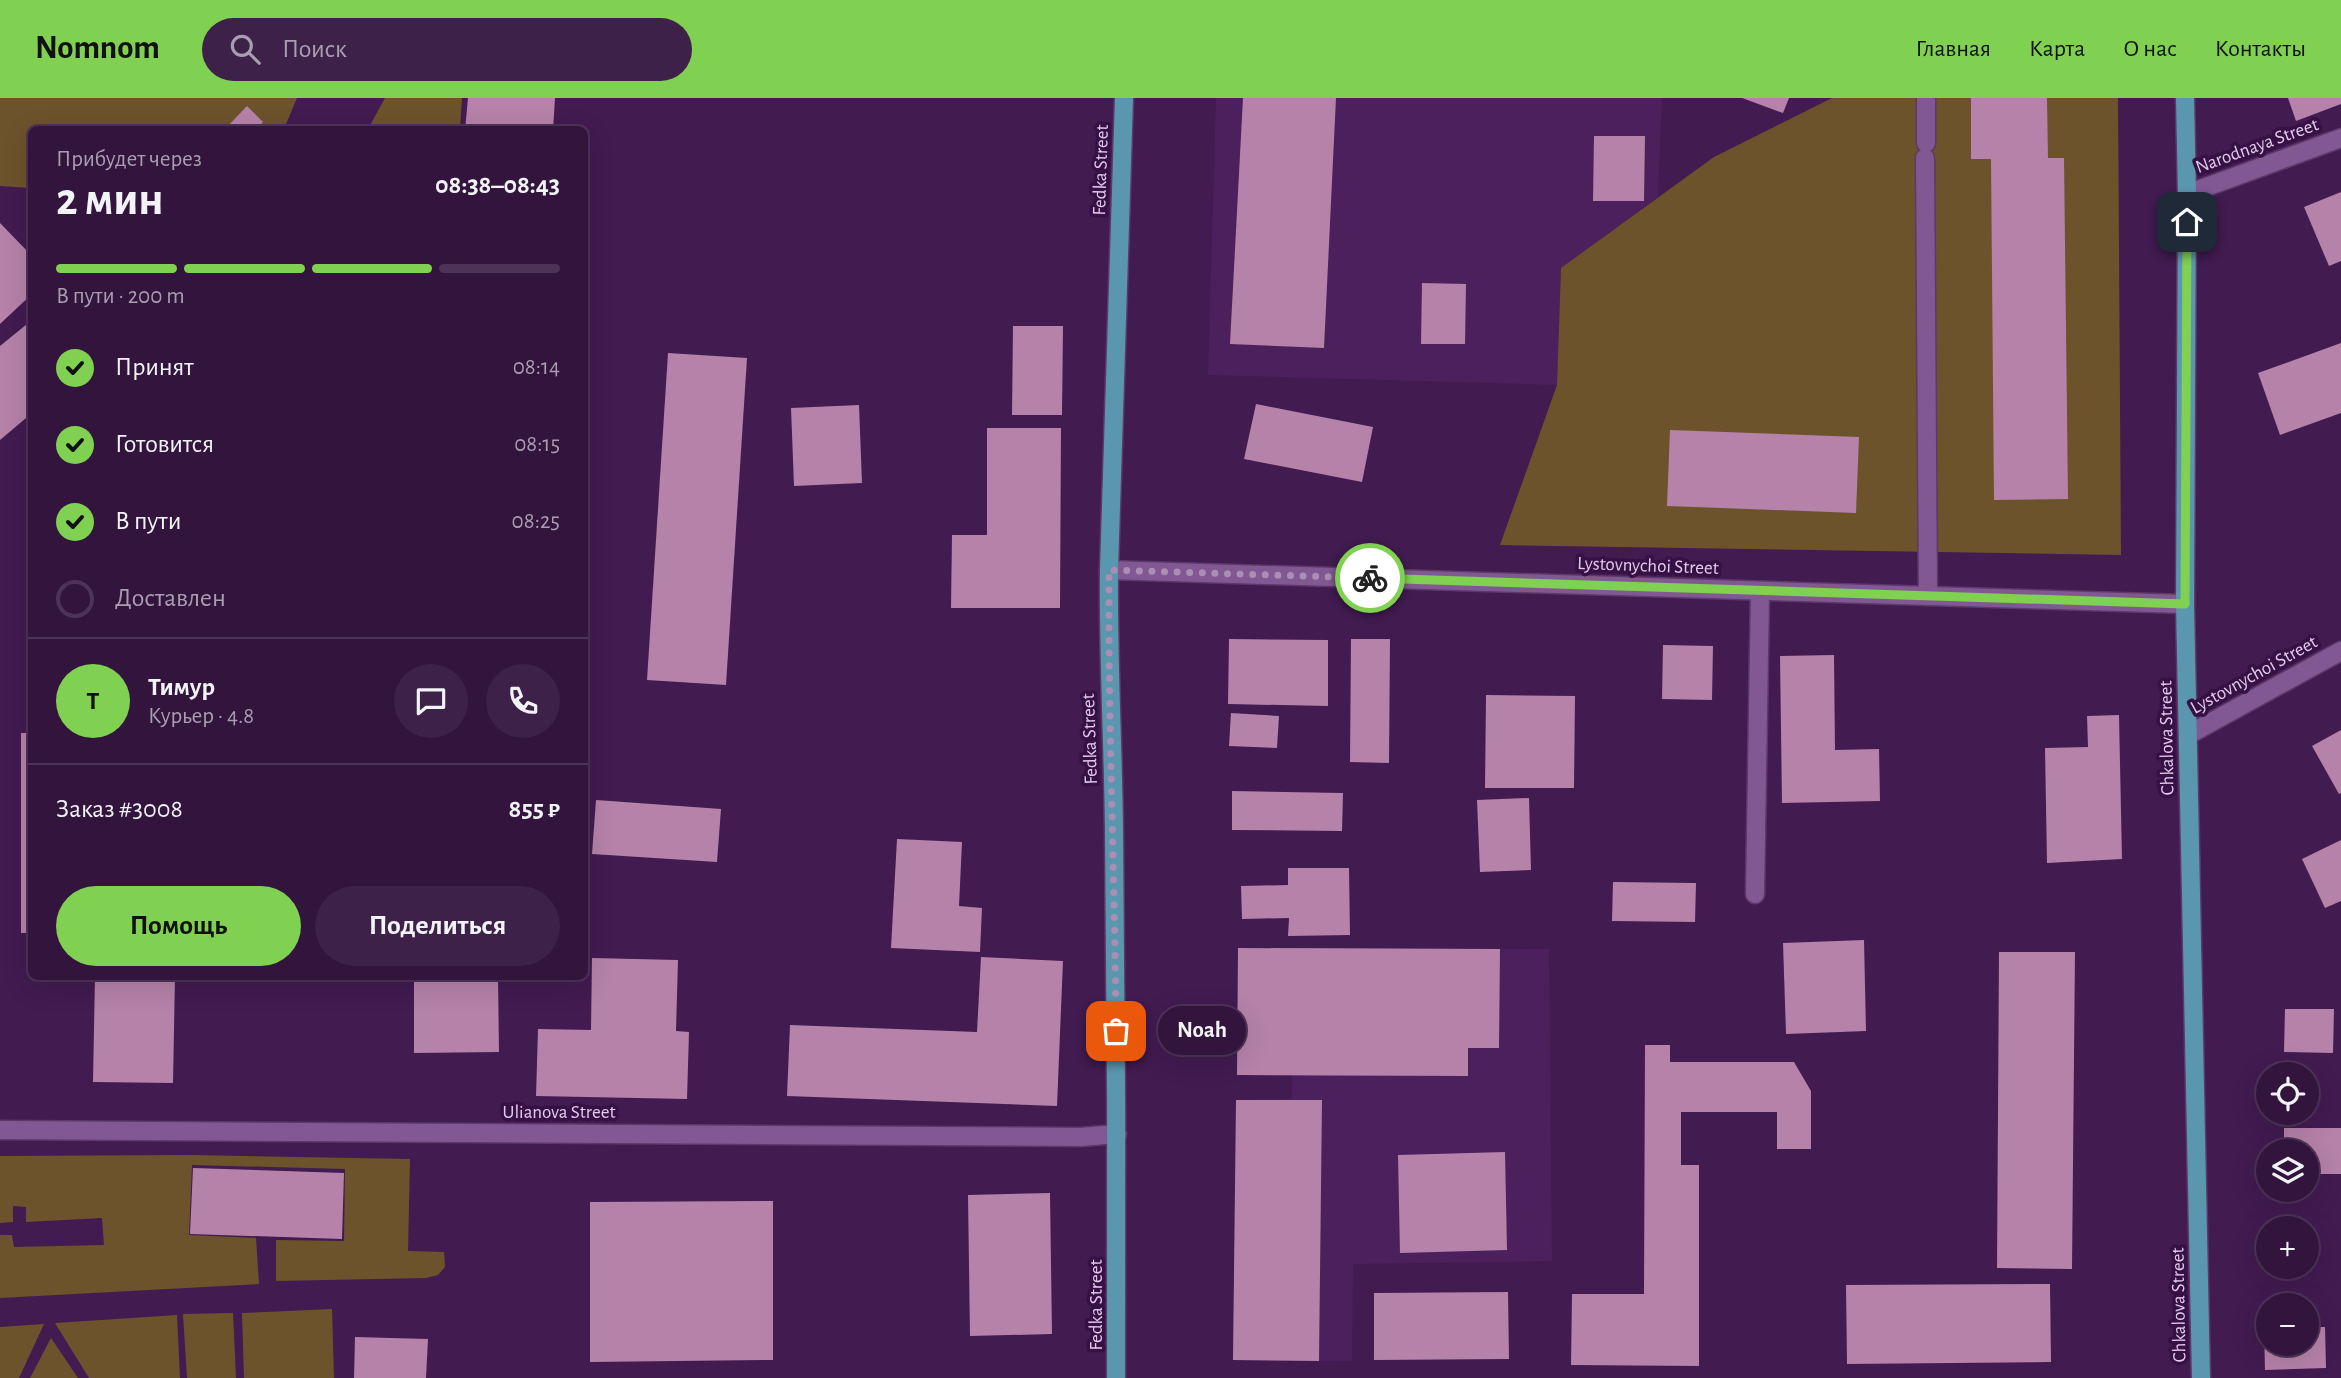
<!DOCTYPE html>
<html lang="ru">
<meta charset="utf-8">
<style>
:root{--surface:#32143d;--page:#3d2148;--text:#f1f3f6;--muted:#a89eb0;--line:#4d3357;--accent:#80d051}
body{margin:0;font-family:"Alegreya Sans",sans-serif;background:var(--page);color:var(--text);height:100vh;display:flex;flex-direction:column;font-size:26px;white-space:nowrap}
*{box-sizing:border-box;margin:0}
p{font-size:23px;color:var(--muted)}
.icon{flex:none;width:38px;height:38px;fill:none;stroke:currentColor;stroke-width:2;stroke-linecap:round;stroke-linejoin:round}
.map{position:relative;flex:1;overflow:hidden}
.drawer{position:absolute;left:28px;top:28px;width:560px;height:854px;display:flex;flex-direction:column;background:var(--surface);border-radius:10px;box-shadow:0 7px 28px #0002,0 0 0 2px var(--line)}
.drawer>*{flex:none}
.fabs{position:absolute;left:2256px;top:964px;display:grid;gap:14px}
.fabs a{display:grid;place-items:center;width:63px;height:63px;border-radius:50%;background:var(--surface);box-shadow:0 7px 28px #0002,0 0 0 2px var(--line);font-size:35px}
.pin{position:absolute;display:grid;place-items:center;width:60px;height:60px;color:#fff;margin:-30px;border-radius:14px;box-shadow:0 4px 10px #0006}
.courier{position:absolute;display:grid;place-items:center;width:70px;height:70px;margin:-35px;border:5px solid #80d051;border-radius:50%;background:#fff;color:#222;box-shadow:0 2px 9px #0007}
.bubble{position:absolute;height:49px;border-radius:24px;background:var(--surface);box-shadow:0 7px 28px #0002,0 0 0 2px var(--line);font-size:23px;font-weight:700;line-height:49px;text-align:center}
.overview em{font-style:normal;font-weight:700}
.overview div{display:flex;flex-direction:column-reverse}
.overview{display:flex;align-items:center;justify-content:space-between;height:119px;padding:0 28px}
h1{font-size:46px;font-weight:700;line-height:52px}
.bar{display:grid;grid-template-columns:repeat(4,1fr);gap:10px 7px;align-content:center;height:84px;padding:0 28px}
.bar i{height:9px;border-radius:5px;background:var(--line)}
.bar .current{background:var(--accent)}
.bar p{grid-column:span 4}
.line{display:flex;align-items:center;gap:18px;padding:0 28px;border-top:2px solid var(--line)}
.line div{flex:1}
.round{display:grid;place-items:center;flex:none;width:74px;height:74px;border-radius:37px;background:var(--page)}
ol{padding:0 28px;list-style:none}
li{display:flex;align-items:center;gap:21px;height:77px}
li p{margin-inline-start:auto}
li .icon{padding:7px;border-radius:50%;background:var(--accent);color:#111;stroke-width:4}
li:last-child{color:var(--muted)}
li i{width:38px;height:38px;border:4px solid var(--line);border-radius:50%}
.primary-button{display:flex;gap:14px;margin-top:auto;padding:14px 28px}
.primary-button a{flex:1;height:80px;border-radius:42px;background:var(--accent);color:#111;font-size:28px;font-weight:700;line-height:80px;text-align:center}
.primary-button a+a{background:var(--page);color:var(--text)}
header{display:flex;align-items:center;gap:42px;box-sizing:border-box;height:98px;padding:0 35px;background:var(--accent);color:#111}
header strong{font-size:33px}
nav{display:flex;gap:38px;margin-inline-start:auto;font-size:24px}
.search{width:490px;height:63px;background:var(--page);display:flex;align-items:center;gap:18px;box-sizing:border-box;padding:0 24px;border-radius:38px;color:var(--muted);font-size:26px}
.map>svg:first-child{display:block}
</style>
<header>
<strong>Nomnom</strong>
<div class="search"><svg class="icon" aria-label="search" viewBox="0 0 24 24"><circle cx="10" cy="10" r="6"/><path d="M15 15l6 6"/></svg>Поиск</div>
<nav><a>Главная</a><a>Карта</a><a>О нас</a><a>Контакты</a></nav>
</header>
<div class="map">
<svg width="2341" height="1280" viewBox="0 0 2341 1280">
<rect width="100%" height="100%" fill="#421b51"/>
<g fill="#4c205d">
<path d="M 1216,0 L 1662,0 L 1658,99 L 1561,171 L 1557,287 L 1208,277 Z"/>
<path d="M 1294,850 L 1549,851 L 1552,1163 L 1353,1166 L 1352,1263 L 1233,1262 L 1236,1002 L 1292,1001 Z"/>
</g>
<g fill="#6d532c">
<path d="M 0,0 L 297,0 L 284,31 L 32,32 L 31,90 L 0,88 Z"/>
<path d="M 385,0 L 462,0 L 460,31 L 368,31 Z"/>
<path d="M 1832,0 L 2118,0 L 2121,457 L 1500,447 L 1557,287 L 1561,170 L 1714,59 Z"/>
<path d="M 191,1057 L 410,1061 L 408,1153 L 444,1154 L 445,1169 L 438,1177 L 426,1180 L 276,1183 L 276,1142 L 344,1143 L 345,1071 L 192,1067 L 189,1137 L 256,1140 L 259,1186 L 0,1200 L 0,1137 L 12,1137 L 14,1149 L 104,1147 L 102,1120 L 26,1124 L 26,1109 L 13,1108 L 13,1124 L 0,1125 L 0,1058 Z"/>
<path d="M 332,1211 L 334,1280 L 244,1280 L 242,1215 Z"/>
<path d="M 233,1215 L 236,1280 L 187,1280 L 183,1216 Z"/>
<path d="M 177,1217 L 180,1280 L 89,1280 L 55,1225 Z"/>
<path d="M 44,1226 L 19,1280 L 0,1280 L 0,1229 Z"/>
<path d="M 51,1240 L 78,1280 L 30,1280 Z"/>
</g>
<g fill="#b582a9">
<path d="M 468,0 L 555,0 L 553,32 L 465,32 Z"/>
<path d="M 1243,0 L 1336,0 L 1324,250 L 1230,246 Z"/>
<path d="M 1742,0 L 1789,0 L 1783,15 Z"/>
<path d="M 1971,0 L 2047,0 L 2048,60 L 2064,60 L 2068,401 L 1994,402 L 1991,61 L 1971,61 Z"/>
<path d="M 2288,0 L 2341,0 L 2341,6 L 2296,23 Z"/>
<path d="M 247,8 L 263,24 L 256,32 L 224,32 Z"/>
<path d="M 1594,38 L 1645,38 L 1644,103 L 1593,103 Z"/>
<path d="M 2341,94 L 2341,163 L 2329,168 L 2304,109 Z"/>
<path d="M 0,125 L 32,158 L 32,196 L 0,226 Z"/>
<path d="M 1422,185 L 1466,186 L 1465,246 L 1421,246 Z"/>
<path d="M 32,222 L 32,315 L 0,342 L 0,248 Z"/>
<path d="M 1013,228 L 1063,228 L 1062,317 L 1012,317 Z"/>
<path d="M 2341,245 L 2341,315 L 2280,337 L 2258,275 Z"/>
<path d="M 668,255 L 747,260 L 726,587 L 647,582 Z"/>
<path d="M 1256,306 L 1373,329 L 1362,384 L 1244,361 Z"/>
<path d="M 859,307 L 862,385 L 794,388 L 791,310 Z"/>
<path d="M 987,330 L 1061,330 L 1060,510 L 951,510 L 952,437 L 987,437 Z"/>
<path d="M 1670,332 L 1859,339 L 1856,415 L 1667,408 Z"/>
<path d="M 1229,541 L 1328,542 L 1328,608 L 1228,606 Z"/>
<path d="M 1351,541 L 1390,541 L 1389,665 L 1350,664 Z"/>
<path d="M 1663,547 L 1713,548 L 1712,602 L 1662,601 Z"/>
<path d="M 1834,557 L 1835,652 L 1879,651 L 1880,703 L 1782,705 L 1780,558 Z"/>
<path d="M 1486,597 L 1575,598 L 1574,690 L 1485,690 Z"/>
<path d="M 1231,615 L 1279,618 L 1277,650 L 1229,648 Z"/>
<path d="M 2119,617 L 2122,761 L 2047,765 L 2045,650 L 2088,649 L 2087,618 Z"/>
<path d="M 2341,632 L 2341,695 L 2339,696 L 2312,648 Z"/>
<rect x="21" y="635" width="11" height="200"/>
<path d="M 1232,693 L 1343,695 L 1342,733 L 1232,732 Z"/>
<path d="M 1529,700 L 1531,772 L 1480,774 L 1477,702 Z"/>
<path d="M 596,702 L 721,711 L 717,764 L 592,756 Z"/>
<path d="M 897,741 L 962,744 L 959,808 L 982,810 L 980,854 L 891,850 Z"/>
<path d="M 2341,742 L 2341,803 L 2325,810 L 2302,761 Z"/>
<path d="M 1288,770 L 1349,770 L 1350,837 L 1288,838 L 1289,820 L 1242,821 L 1241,788 L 1288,787 Z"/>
<path d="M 1613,784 L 1696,785 L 1695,824 L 1612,823 Z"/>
<path d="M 1864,842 L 1866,933 L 1786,936 L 1783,845 Z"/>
<path d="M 1238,850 L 1500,851 L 1499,950 L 1468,950 L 1468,978 L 1237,977 Z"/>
<path d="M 1999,854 L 2075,854 L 2072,1171 L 1997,1170 Z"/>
<path d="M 981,859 L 1063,863 L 1057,1008 L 787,998 L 790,927 L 977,934 Z"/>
<path d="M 592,860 L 678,862 L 676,933 L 689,934 L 687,1001 L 536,998 L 538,931 L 591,932 Z"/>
<path d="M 95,878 L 175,878 L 173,985 L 93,984 Z"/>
<path d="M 414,878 L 498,878 L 499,954 L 414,955 Z"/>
<path d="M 2285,911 L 2334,911 L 2333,955 L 2284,954 Z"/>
<path d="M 1645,947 L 1670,947 L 1670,964 L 1794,964 L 1811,993 L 1811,1051 L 1777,1051 L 1777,1014 L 1681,1014 L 1681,1067 L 1699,1067 L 1699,1268 L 1571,1267 L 1572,1196 L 1644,1196 Z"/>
<path d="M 1236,1002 L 1322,1002 L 1319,1263 L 1233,1262 Z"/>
<path d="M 2284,1030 L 2341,1030 L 2341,1076 L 2306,1076 L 2306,1054 L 2284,1054 Z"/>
<path d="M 1505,1054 L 1507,1152 L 1400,1155 L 1398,1057 Z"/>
<path d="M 193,1070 L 344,1075 L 342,1141 L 190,1136 Z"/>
<path d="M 1050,1095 L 1052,1236 L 970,1238 L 968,1097 Z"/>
<path d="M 773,1103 L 773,1262 L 590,1264 L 590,1104 Z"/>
<path d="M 2050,1186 L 2051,1264 L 1847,1266 L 1846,1187 Z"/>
<path d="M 1508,1194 L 1509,1261 L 1374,1262 L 1374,1195 Z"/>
<path d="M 2306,1229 L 2325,1229 L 2326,1270 L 2265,1272 L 2264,1231 L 2268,1231 L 2268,1246 L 2306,1246 Z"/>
<path d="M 355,1239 L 428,1241 L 426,1280 L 354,1280 Z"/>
</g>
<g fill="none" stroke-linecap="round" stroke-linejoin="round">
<g stroke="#5c3968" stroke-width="21">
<g id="minor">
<path d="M 1926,0 L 1926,45"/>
<path d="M 1925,60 L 1928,498"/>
<path d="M 2187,96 L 2341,40"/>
<path d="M 1109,472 L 2185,506"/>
<path d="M 2188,637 L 2341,553"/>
<path d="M 1755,796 L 1760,493"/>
<path d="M 0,1032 L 1081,1039 L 1117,1036"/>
</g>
</g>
<g stroke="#5c3968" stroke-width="21">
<g id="major">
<path d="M 2185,0 L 2187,96 L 2185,506 L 2201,1280"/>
<path d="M 1116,1280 C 1117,1097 1116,915 1114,732 C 1113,645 1108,559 1109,472 L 1124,0"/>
</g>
</g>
<use href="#minor" stroke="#825893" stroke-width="18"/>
<use href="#major" stroke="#5a97af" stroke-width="18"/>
</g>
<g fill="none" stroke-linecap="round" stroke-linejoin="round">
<path stroke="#aa8eb6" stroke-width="7" stroke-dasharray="0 12.6" d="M 1116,933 C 1115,780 1108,626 1109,472 L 1370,480"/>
<path stroke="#80d051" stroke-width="9" d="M 1370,480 L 2185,506 L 2187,124"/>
</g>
<g text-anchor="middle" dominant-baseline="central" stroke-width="7" stroke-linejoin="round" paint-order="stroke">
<g font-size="19" fill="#e2ccec" stroke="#371046">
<text transform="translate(2257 48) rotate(-20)">Narodnaya Street</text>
<text transform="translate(1101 72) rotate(-88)">Fedka Street</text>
<text transform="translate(1648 468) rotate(2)">Lystovnychoi Street</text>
<text transform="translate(2254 577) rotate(-29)">Lystovnychoi Street</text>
<text transform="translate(2167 640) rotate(-91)">Chkalova Street</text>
<text transform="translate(1090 641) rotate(-92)">Fedka Street</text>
<text x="559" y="1014">Ulianova Street</text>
<text transform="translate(1096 1207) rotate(-90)">Fedka Street</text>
<text transform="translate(2179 1207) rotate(-91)">Chkalova Street</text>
</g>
</g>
</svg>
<div class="fabs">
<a><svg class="icon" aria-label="locate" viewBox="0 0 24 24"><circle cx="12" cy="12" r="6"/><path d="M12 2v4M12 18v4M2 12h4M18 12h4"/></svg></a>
<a><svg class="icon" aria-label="layers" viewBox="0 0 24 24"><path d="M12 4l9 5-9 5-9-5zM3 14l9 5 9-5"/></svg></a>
<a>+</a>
<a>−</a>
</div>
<div class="pin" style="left:1116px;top:933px;background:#ea580c"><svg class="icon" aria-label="bag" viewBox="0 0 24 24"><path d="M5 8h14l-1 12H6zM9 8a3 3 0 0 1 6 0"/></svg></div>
<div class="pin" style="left:2187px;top:124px;background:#1f2937"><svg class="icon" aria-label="home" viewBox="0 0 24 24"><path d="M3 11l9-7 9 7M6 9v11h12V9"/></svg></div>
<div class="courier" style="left:1370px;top:480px"><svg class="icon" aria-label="bike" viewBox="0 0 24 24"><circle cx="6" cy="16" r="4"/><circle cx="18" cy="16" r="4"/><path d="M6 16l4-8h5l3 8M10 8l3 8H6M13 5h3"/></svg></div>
<div class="bubble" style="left:1158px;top:908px;width:88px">Noah</div>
<section class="drawer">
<div class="overview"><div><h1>2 мин</h1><p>Прибудет через</p></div><em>08:38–08:43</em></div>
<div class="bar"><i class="current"></i><i class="current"></i><i class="current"></i><i></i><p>В пути · 200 m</p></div>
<ol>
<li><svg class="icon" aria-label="check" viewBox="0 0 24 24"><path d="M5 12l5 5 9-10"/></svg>Принят<p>08:14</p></li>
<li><svg class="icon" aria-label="check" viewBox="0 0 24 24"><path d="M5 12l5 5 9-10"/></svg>Готовится<p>08:15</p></li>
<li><svg class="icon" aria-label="check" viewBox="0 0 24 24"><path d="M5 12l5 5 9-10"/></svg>В пути<p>08:25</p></li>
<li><i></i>Доставлен</li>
</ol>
<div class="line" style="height:126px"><b class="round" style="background:var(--accent);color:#111">Т</b><div><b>Тимур</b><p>Курьер · 4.8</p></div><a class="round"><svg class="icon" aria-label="chat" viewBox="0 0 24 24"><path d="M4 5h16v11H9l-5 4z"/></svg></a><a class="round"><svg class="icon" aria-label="phone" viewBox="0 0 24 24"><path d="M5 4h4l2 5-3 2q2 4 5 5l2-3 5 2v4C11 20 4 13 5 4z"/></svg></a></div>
<div class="line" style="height:91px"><div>Заказ #3008</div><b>855 ₽</b></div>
<div class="primary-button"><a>Помощь</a><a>Поделиться</a></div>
</section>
</div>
